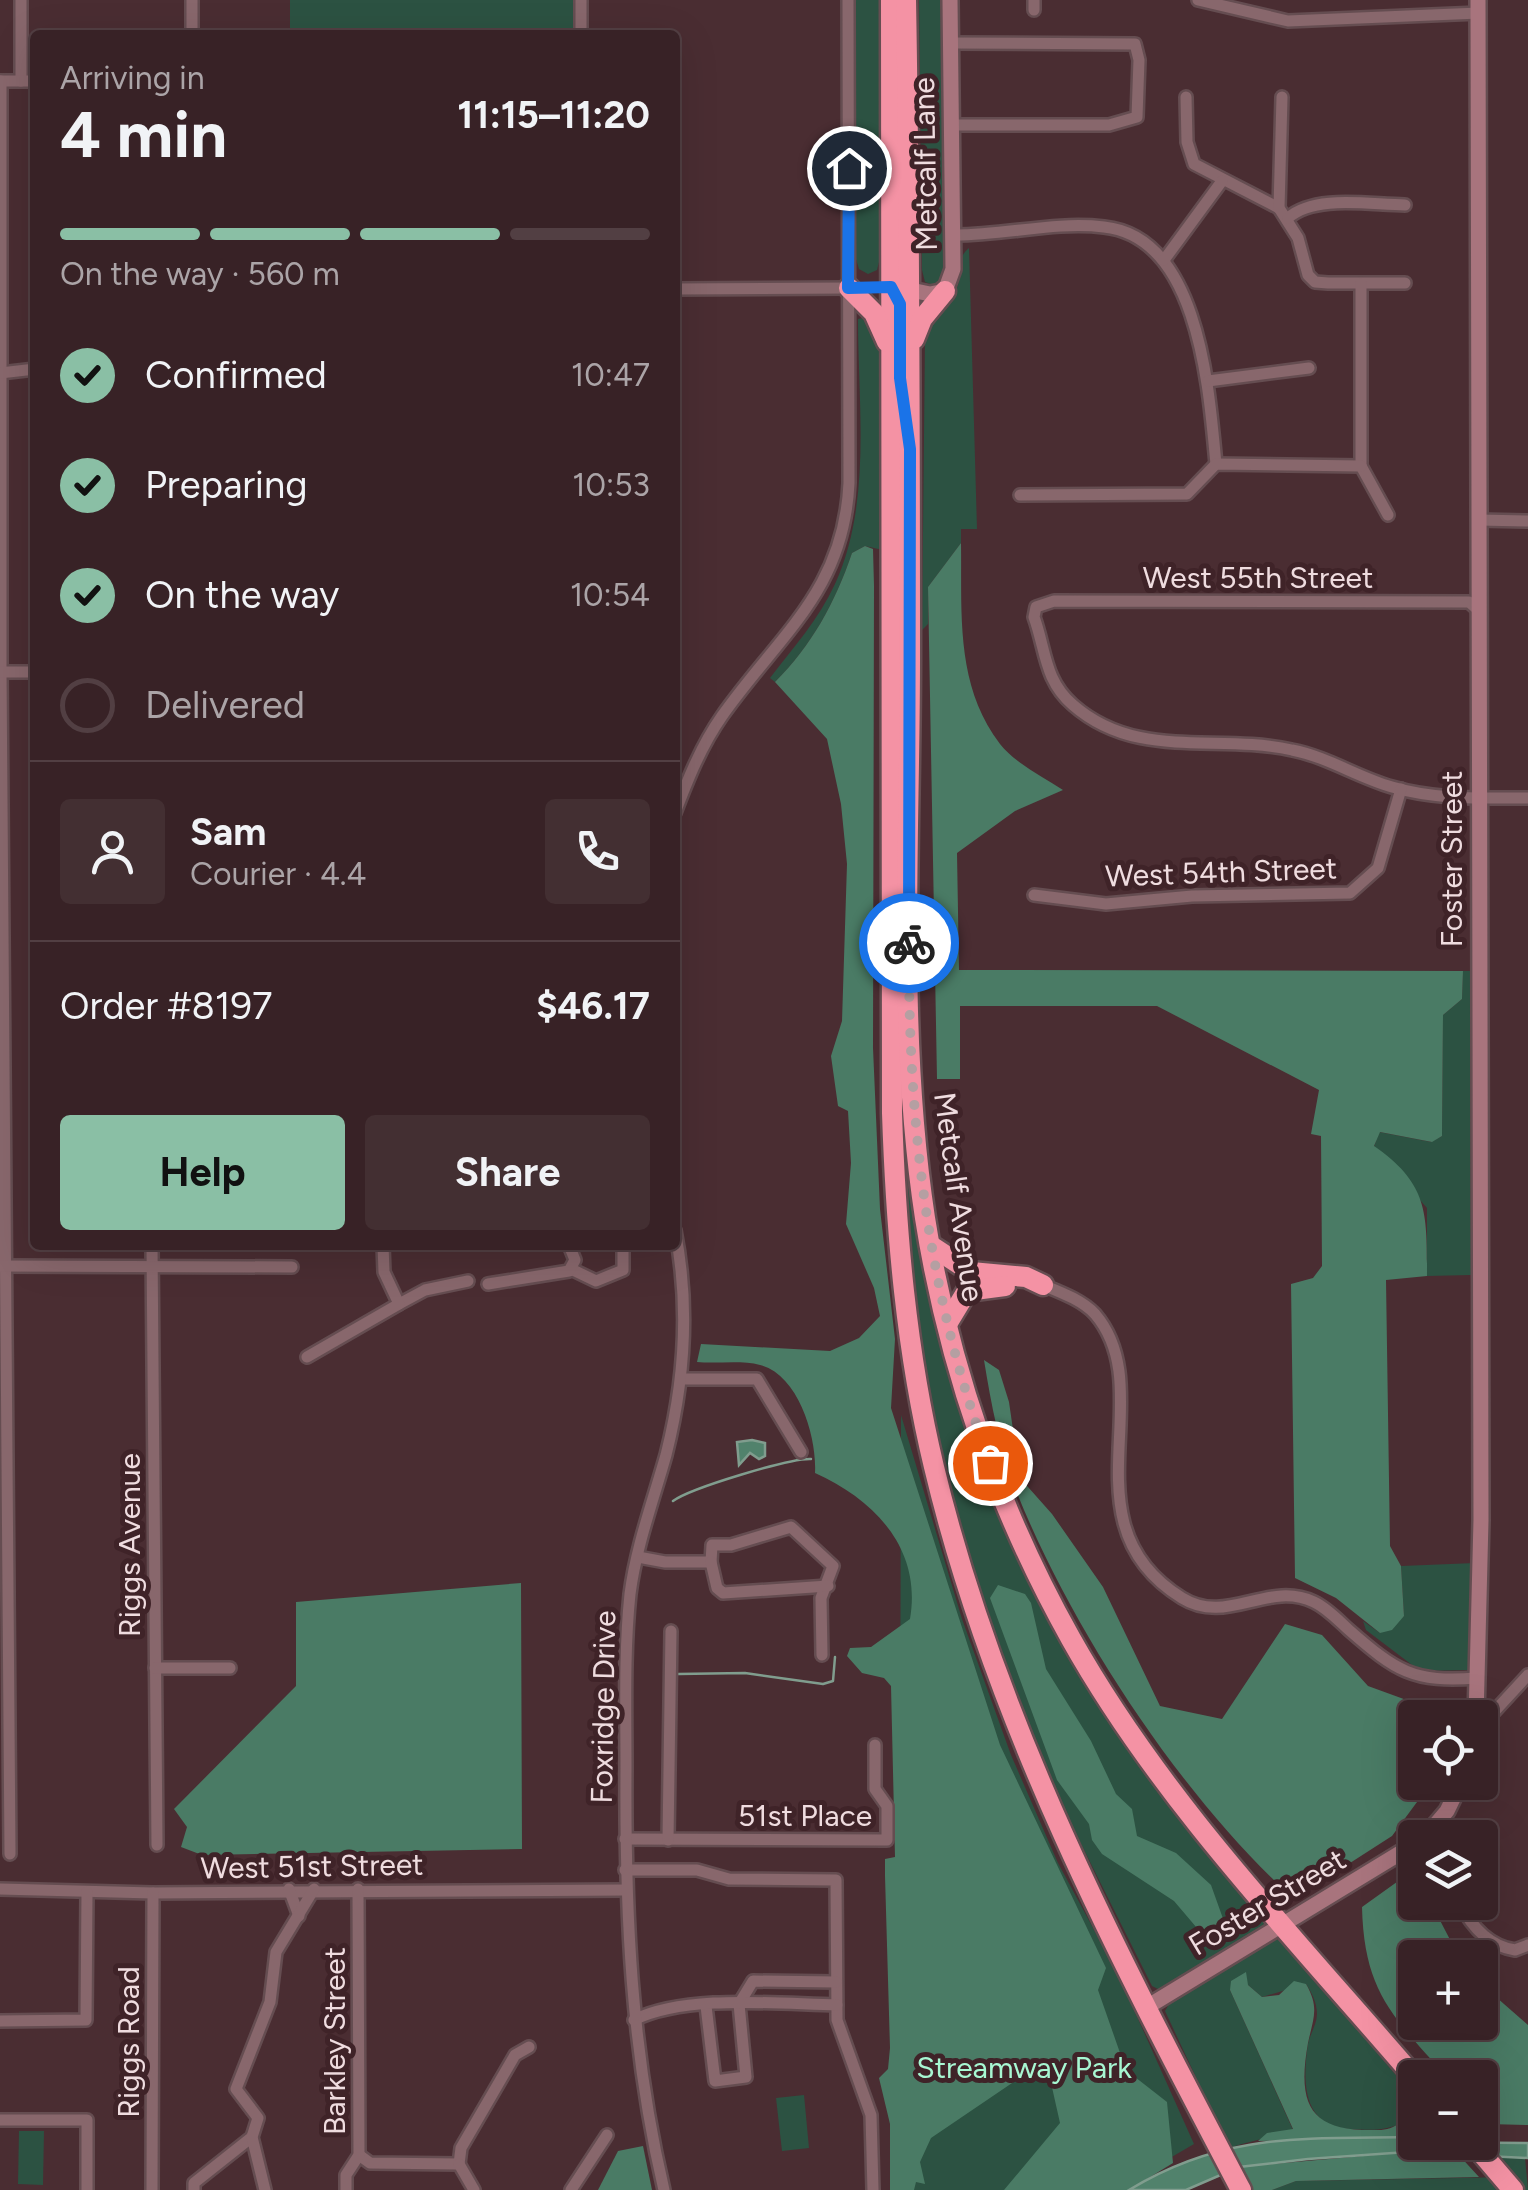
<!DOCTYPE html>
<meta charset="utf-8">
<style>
:root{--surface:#382226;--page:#432f32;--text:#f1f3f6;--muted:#aba4a7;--line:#523f43;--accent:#8abfa5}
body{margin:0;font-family:Figtree,sans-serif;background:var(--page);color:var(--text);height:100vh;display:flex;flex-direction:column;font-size:38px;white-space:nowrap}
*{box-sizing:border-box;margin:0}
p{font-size:32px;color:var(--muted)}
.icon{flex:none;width:55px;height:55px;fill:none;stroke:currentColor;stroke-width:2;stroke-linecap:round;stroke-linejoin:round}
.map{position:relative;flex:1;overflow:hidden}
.panel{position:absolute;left:30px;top:30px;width:650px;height:1220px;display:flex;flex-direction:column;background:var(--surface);border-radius:10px;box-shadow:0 10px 40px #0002,0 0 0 2px var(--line)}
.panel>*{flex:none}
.buttons{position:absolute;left:1398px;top:1700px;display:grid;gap:20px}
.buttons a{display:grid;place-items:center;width:100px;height:100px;border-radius:10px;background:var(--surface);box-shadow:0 10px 40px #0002,0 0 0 2px var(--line);font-size:50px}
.pin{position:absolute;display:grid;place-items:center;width:85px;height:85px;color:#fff;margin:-42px;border:5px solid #fff;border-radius:50%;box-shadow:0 2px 10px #0007}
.courier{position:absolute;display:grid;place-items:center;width:100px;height:100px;margin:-50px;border:8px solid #1a73e8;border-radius:50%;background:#fff;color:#222;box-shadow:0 2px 12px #0007}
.headline em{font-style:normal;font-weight:700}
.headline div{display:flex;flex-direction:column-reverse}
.headline{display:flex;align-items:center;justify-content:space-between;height:170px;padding:0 30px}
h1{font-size:65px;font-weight:700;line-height:75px}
.bar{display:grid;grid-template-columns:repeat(4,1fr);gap:15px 10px;align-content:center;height:120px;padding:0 30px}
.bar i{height:12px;border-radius:8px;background:var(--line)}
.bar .current{background:var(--accent)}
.bar p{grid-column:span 4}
.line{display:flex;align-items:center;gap:25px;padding:0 30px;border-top:2px solid var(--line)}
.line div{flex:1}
.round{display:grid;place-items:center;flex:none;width:105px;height:105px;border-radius:10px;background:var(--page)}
ol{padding:0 30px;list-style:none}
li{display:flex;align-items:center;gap:30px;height:110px}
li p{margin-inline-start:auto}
li .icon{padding:10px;border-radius:50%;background:var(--accent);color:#111;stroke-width:4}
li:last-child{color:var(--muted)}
li i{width:55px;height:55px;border:5px solid var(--line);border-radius:50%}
.button{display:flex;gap:20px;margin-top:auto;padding:20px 30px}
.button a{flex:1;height:115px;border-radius:10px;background:var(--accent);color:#111;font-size:40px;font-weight:700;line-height:115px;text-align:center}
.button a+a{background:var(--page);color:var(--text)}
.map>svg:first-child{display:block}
</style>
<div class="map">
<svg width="1528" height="2190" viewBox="0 0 1528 2190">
<rect width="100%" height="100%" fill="#4a2d32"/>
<g fill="#2c5242">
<rect x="290" y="0" width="283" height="35"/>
<path d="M 855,0 L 882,0 L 881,254 L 877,270 L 868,274 L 859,269 L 856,259 Z"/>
<path d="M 919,0 L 944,0 L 948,274 L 937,286 L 925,282 L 922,270 Z"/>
<path d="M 969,248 L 977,529 L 961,529 L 961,543 L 928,587 L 928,624 L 922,630 L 925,337 C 932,318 950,306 957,287 C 963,273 955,259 969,248 Z"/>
<path d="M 862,318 L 878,335 L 880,350 L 883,550 L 865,546 L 852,553 C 835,603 812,645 775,682 L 770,678 C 793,648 819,619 835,584 C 872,503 858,406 858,319 Z"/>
<path d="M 901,503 L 921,1223 L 1036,1588 L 1267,1919 L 1263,1928 L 1160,1990 L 1152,1986 L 1062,1806 L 1025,1718 L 954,1520 L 935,1439 L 911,1294 L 899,1102 Z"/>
<path d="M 1463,971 L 1470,971 L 1471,1275 L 1427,1276 L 1427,1208 L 1374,1147 L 1379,1132 L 1431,1142 L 1442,1136 L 1443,1015 L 1462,999 Z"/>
<path d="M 901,1415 L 962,1619 L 1011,1755 L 1058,1863 L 1118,1974 L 1194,2144 L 1115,2190 L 899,2190 Z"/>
<path d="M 1475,1563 L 1471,1670 L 1420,1671 L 1366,1630 L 1363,1621 L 1380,1633 L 1404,1616 L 1401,1566 Z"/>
<path d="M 1275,1939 L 1285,1941 L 1415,2098 L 1403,2122 C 1384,2132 1369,2130 1349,2129 C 1303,2126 1302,2083 1308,2044 C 1310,2034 1317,2024 1317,2014 C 1317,2003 1312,1993 1306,1984 L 1262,1997 L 1248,1985 L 1230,1990 L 1293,2130 C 1271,2138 1252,2140 1229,2148 L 1165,2011 L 1169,2004 Z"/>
<path d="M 804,2095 L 809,2148 L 782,2151 L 776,2098 Z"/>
<path d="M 19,2131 L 44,2131 L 43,2185 L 18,2184 Z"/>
<path d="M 1500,2156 L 1525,2158 L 1528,2190 L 1272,2190 L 1296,2181 L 1511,2177 L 1494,2157 Z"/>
</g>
<g fill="#4a7b65">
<path d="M 961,543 C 962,613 955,685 1000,744 C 1016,764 1042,776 1063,790 L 1015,811 L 957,853 L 959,970 L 1463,971 L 1462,999 L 1443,1015 L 1442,1136 L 1432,1142 L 1380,1132 L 1374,1146 C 1429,1184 1427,1214 1427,1276 L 1386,1280 L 1390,1546 L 1401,1566 L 1404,1616 L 1392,1630 L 1380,1633 L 1336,1598 L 1295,1578 L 1291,1284 L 1313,1278 L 1322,1266 L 1321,1136 L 1311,1134 L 1319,1090 L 1157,1006 L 960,1006 L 960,1079 L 937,1079 L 928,587 Z"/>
<path d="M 865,546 L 873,549 L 874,586 L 873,1048 L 880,1209 L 895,1339 L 891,1408 L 1000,1745 L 1106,1968 L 1098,1990 L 1126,2070 L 1167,2102 L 1173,2163 L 1129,2190 L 1004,2190 L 1060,2123 L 1049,2074 L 1030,2071 L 931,2138 L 920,2162 L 925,2184 L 916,2182 L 914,2190 L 890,2190 L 890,2124 L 879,2078 L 888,2069 L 890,2048 L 885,1876 L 885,1859 L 895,1857 L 891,1686 L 884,1678 L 862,1673 L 847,1656 L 850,1648 L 871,1647 L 910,1619 C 922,1549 875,1500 815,1473 C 817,1438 799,1375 760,1365 C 742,1360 716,1364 697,1362 L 701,1344 L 830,1351 L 859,1338 L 880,1316 L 874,1288 L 846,1224 L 851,1163 L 848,1111 L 838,1106 L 831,1056 L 842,1021 L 847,864 L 841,804 L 827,739 L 775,682 C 812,645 835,603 852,553 Z"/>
<path d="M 984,1360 L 999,1370 L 1009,1402 L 1020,1478 L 1052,1514 L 1103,1587 L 1160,1706 L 1222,1719 L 1285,1624 L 1322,1635 L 1368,1686 L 1423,1706 L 1421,1717 L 1415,1718 L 1415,1782 L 1431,1783 L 1392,1836 L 1294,1899 C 1183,1799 1073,1632 1017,1493 C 1000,1452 991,1403 984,1360 Z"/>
<path d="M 521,1583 L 522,1849 L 202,1855 L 181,1847 L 187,1827 L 174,1809 L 296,1686 L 296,1602 Z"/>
<path d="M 998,1585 L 1025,1594 L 1031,1603 L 1046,1669 L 1091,1741 L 1116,1794 L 1132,1809 L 1137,1836 L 1176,1853 L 1211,1885 L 1226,1927 L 1216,1943 L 1208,1941 L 1174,1901 L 1102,1854 L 1092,1840 L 1089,1824 L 1057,1780 L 990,1598 Z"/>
<path d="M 1415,1869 L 1415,1902 L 1431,1903 L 1459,1957 L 1415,1958 L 1415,2022 L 1480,2022 L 1480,1983 L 1528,2025 L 1528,2125 L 1488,2124 L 1480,2115 L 1480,2078 L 1447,2077 C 1393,2017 1364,1992 1362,1907 Z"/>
<path d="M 1246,1972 L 1248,1985 L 1262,1997 L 1279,1995 L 1294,1981 L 1306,1984 C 1320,2008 1313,2019 1308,2043 C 1296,2109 1313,2132 1378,2130 C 1396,2130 1405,2120 1415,2106 L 1415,2137 L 1258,2141 L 1267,2133 L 1293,2129 L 1230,1990 L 1231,1981 Z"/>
<path d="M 643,2146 L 652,2190 L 598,2190 L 618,2151 Z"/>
<path d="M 1407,2152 L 1457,2153 L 1479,2177 L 1296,2181 L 1272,2190 L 1252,2190 L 1239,2167 Z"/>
</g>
<g fill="#51826c" stroke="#809d8e" stroke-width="2.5">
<path d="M 752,1440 L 765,1443 L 765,1456 L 759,1459 L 750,1453 L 739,1465 L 737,1442 Z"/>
<path d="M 1415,2137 L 1415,2142 L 1528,2143 L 1528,2158 L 1407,2152 L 1308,2159 L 1239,2167 L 1186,2190 L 1129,2190 C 1225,2131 1307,2139 1415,2137 Z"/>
</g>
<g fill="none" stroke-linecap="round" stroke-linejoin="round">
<g stroke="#809d8e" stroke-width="2.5">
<path d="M 673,1501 C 691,1488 790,1458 811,1459"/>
<path d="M 678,1674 L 745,1673 L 823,1684 L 833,1681 L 835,1657"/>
</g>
<g stroke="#654d51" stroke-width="16">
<g id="street">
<path d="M 21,0 L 21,81"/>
<path d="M 192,0 L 192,35"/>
<path d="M 581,0 L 581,35"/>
<path d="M 1034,0 L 1034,10"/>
<path d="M 1198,0 L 1288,21 L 1479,13"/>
<path d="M 951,43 L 1135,44 L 1139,60 L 1137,117 L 1109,125 L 952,125"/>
<path d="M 0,81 L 35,81"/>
<path d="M 1,81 L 1,672 L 10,1854"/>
<path d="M 1186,97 L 1187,142 L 1194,164 L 1279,208"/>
<path d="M 1282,97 L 1279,208 L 1298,238 L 1308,275 L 1315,282 L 1328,283 L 1405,283"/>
<path d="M 1288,218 C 1315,194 1371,205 1405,205"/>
<path d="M 952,235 C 1003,236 1053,221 1104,227 C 1200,237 1209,392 1216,464"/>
<path d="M 1164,260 L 1222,181"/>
<path d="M 675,289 L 849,288"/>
<path d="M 0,373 L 35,369"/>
<path d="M 1208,381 L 1309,368"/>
<path d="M 1361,466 L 1361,284"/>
<path d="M 1361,466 L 1388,515"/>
<path d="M 1020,495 L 1187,494 L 1216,464 L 1361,466"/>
<path d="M 1479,520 L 1528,521"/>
<path d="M 1478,610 L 1469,602 L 1054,601 L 1036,607 L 1034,617 C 1046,650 1044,680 1073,705 C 1137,761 1216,733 1292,750 C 1328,757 1357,777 1392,787 C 1436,800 1482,798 1528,798"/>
<path d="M 0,672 L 35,672"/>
<path d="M 675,813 C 688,779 701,746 722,716 C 779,635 844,591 849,483 L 848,0"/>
<path d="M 1034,895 L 1106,904 L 1192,896 L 1350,893 L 1378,868 L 1401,789"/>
<path d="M 152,1245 L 157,1845"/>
<path d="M 0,1266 L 292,1267"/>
<path d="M 571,1269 L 596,1281 L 623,1270 L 623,1249"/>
<path d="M 488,1284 L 569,1271 L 575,1260 L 569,1245"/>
<path d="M 1043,1285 C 1060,1292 1082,1300 1095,1314 C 1162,1392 1062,1524 1182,1598 C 1227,1626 1268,1580 1314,1602 C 1327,1608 1338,1620 1349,1630 C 1396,1671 1413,1683 1477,1678"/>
<path d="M 399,1304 L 425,1290 L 468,1281"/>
<path d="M 307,1357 L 399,1304 L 384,1272 L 383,1245"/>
<path d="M 681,1379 L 757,1379 L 801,1452"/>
<path d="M 638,1557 L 665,1562 L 711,1562 L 712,1545 L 731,1545 L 791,1527 L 833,1566 L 821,1598 L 822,1655"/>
<path d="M 711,1562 L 717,1588 L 723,1593 L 828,1586"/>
<path d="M 155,1668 L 230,1668"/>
<path d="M 1480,1720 L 1493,1713 L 1528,1675"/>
<path d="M 625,1839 L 887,1840 L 887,1806 L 875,1789 L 875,1745"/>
<path d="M 668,1840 L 671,1631"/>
<path d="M 1399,1855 L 1415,1859"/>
<path d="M 625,1870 L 697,1870 L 729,1879 L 836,1880 L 837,2020 L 871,2115 L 873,2190"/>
<path d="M 0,1889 L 153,1893 L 625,1890"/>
<path d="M 289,1889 L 299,1916"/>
<path d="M 1459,1902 C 1471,1926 1488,1946 1515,1950 L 1528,1945"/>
<path d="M 706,2006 L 715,2081 L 746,2077 L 739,2004 L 753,1981 L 836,1982"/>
<path d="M 634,2020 C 686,1994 779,2004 837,2005"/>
<path d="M 0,2021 L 86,2020 L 87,1892"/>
<path d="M 0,2120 L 87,2120 L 87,2190"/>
<path d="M 359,2155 L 370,2163 L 459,2164"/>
<path d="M 459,2164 L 461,2148 L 515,2055 L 529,2047"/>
<path d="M 459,2164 L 474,2190"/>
<path d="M 152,2190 L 153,1893"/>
<path d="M 194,2190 L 194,2183 L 252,2137"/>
<path d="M 265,2190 L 252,2137 L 258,2118 L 236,2089 L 270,2002 L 276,1952 L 314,1889"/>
<path d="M 346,2190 L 346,2175 L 359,2155 L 358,1889"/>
<path d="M 571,2190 L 607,2135"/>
<path d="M 664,2190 C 631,2050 625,1912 626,1769 C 626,1711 624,1652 630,1594 C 636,1547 653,1501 666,1455 C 685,1380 690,1306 675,1230"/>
</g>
</g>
<g stroke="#654d51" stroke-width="20">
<g id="secondary">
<path d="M 911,290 L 930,294 L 945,291 L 953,269 L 950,0"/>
<path d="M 1476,1718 L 1481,1520 L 1478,0"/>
<path d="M 1424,1838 L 1447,1811 L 1461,1782"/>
<path d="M 1147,2007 L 1415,1844"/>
</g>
</g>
<g stroke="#654d51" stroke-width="25">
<g id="highway">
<path d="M 891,0 L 892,1113 C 896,1232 906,1351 934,1467 C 995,1723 1119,1958 1241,2190"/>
<path d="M 906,0 C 910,220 910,440 910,660 C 910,845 897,1035 925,1218 C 948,1365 998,1509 1071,1639 C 1162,1801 1294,1937 1415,2078"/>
<path d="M 849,288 L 874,313 L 887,342"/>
<path d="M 914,339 L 922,319 L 945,291"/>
<path d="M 930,1245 L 971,1272 L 1026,1277 L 1043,1285"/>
<path d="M 947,1324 L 967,1291 L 1005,1286"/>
<path d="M 1472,2142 L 1513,2190"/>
</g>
</g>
<use href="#street" stroke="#88676c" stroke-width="11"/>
<use href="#secondary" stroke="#a8747d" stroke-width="15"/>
<use href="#highway" stroke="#f492a4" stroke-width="20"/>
</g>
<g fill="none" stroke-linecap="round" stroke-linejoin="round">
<path stroke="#b59fa2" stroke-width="10" stroke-dasharray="0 18" d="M 909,943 C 908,1121 927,1295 990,1463"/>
<path stroke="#1a73e8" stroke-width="12" d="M 849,168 L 848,288 L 891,287 L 900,304 L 900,378 L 910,449 L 909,943"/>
</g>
<g text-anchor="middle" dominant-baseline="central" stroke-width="10" stroke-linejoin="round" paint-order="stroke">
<g font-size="30" fill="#efdcdf" stroke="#3f2328">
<text transform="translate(925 164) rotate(-91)">Metcalf Lane</text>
<text x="1258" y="577">West 55th Street</text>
<text transform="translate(1451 859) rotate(-90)">Foster Street</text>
<text transform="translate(1221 872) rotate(-2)">West 54th Street</text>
<text transform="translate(959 1197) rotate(82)">Metcalf Avenue</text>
<text transform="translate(129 1545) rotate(-90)">Riggs Avenue</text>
<text transform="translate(603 1707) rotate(-89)">Foxridge Drive</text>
<text x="805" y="1815">51st Place</text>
<text transform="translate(312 1866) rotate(-1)">West 51st Street</text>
<text transform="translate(1267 1902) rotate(-31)">Foster Street</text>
<text transform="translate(334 2041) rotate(-90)">Barkley Street</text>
<text transform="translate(128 2042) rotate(-90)">Riggs Road</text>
</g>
<g font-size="30" fill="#a7f7d2" stroke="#3f2328">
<text x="1024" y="2067">Streamway Park</text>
</g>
</g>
</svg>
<div class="buttons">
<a><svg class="icon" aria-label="locate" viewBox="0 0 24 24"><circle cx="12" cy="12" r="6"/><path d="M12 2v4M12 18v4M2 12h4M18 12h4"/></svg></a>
<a><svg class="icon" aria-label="layers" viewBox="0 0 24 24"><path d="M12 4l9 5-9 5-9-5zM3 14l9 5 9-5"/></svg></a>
<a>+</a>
<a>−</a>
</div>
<div class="pin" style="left:990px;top:1463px;background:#ea580c"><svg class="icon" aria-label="bag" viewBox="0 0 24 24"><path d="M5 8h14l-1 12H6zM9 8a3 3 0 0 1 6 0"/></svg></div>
<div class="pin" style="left:849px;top:168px;background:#1f2937"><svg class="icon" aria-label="home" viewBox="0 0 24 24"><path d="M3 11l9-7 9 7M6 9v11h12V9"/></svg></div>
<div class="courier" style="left:909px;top:943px"><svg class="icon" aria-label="bike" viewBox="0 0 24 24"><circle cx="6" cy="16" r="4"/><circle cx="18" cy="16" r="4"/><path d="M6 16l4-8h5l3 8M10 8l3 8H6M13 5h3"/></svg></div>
<section class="panel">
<div class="headline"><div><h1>4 min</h1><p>Arriving in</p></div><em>11:15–11:20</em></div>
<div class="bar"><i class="current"></i><i class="current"></i><i class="current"></i><i></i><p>On the way · 560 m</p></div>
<ol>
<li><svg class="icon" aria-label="check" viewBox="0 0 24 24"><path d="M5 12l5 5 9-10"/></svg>Confirmed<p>10:47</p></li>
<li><svg class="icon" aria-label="check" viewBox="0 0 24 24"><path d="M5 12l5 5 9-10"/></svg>Preparing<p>10:53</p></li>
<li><svg class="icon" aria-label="check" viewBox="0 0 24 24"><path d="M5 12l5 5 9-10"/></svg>On the way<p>10:54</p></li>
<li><i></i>Delivered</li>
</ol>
<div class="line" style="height:180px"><a class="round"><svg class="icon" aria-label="person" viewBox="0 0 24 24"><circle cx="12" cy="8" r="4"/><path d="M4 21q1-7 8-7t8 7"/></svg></a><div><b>Sam</b><p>Courier · 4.4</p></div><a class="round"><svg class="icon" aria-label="phone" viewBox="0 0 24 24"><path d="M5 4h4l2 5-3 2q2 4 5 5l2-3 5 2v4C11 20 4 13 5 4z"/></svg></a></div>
<div class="line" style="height:130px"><div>Order #8197</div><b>$46.17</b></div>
<div class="button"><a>Help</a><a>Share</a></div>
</section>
</div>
